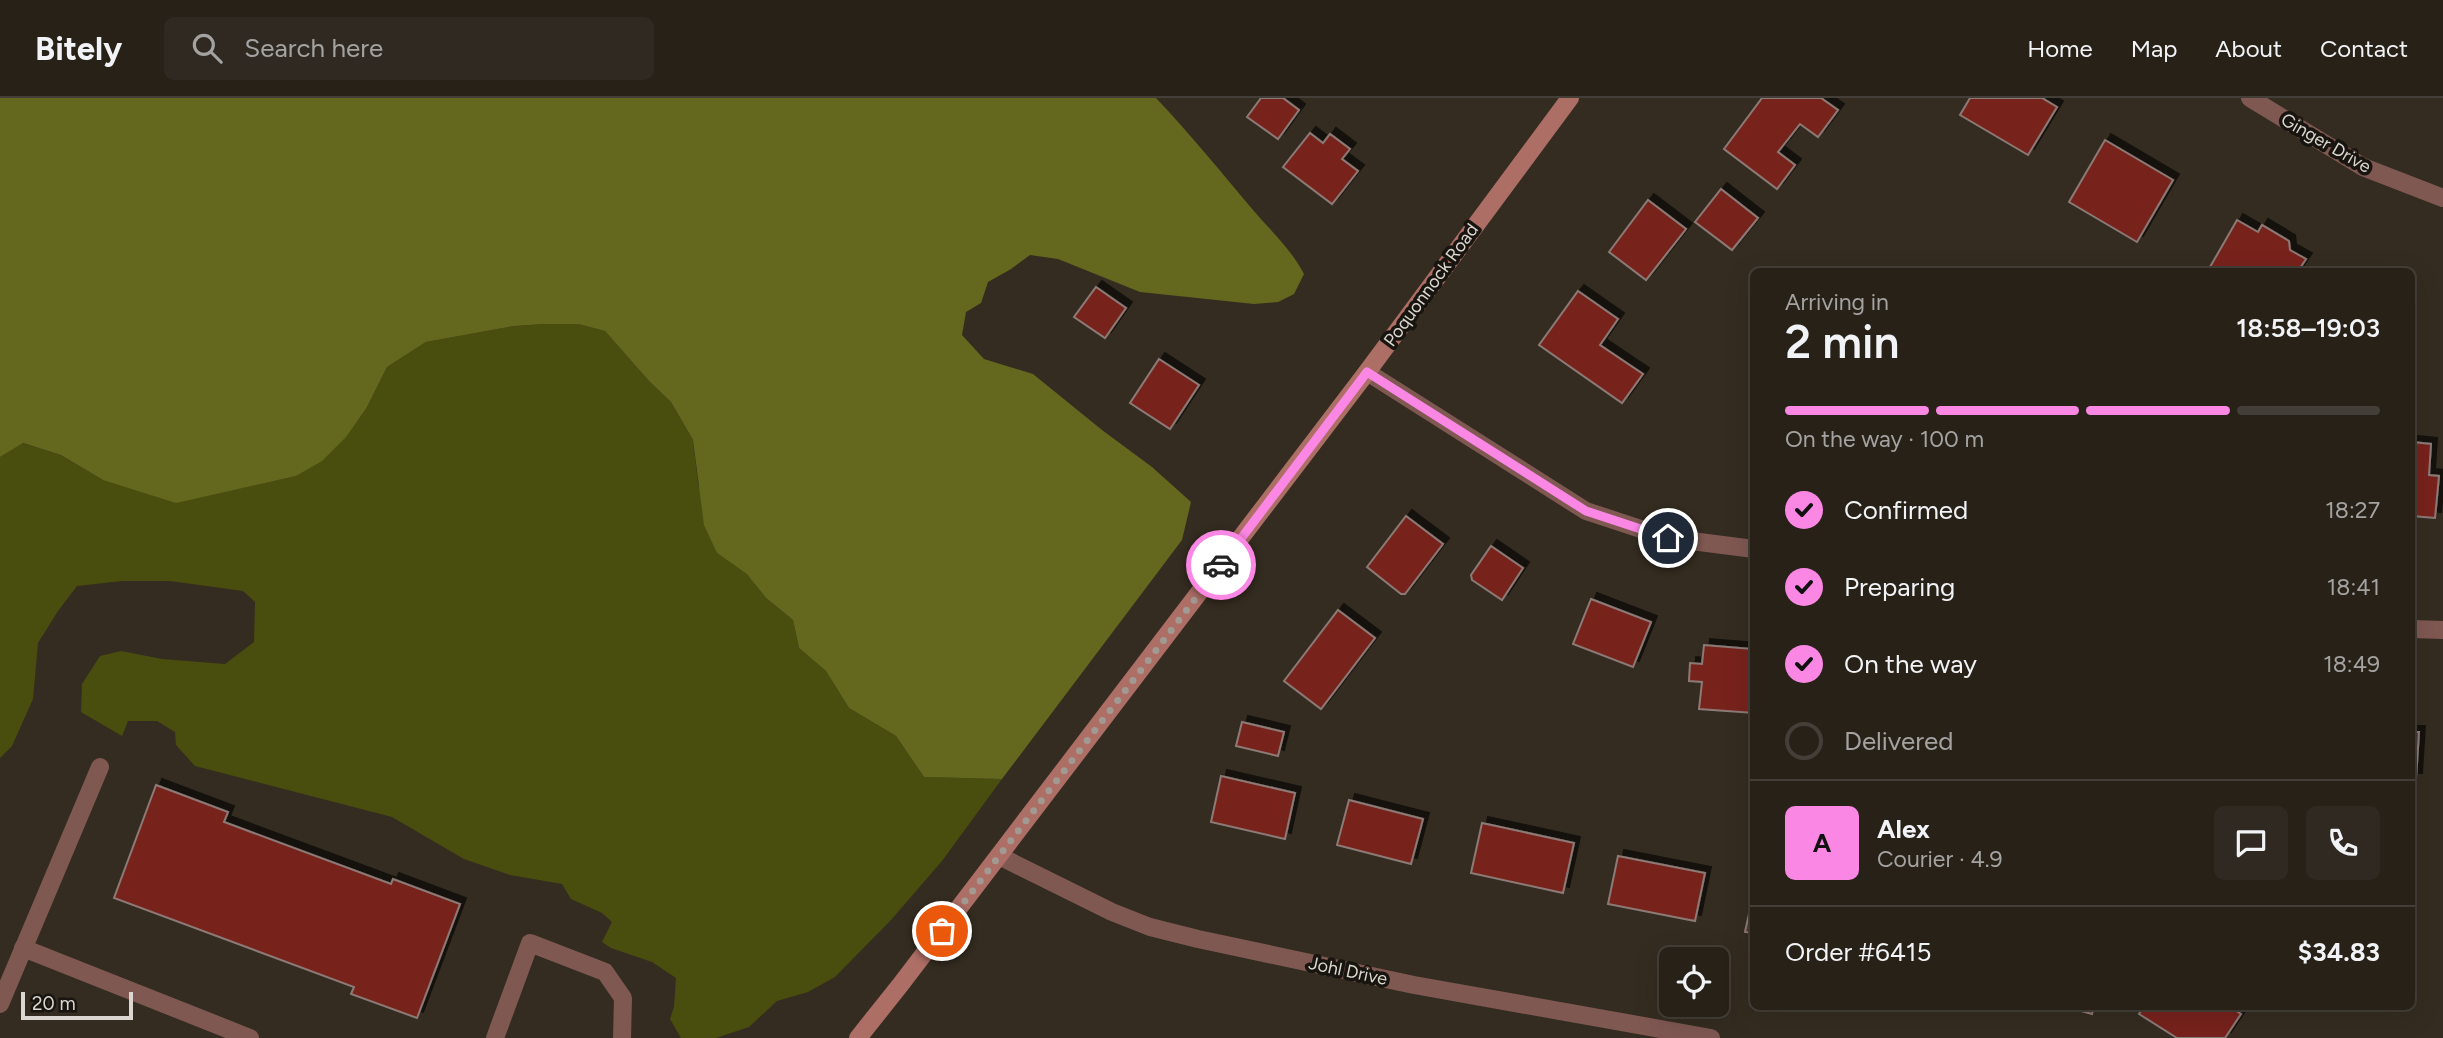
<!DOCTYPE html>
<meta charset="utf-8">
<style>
:root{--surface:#272118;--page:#2f2921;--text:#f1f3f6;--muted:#a4a3a2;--line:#433e37;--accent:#fb87e5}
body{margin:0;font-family:Figtree,sans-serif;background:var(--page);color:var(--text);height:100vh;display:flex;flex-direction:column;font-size:26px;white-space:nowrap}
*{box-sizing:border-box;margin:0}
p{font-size:23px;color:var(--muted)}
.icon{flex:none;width:38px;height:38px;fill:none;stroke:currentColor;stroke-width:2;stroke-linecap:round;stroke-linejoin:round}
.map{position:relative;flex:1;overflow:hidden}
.drawer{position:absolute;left:1750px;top:170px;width:665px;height:742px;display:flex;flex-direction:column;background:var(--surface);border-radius:10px;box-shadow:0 7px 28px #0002,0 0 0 2px var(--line)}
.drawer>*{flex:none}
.controls{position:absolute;left:1659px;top:849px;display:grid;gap:14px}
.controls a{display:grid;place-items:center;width:70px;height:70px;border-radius:10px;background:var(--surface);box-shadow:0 7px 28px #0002,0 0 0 2px var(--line);font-size:35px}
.scale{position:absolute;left:21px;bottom:18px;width:112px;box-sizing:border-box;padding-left:7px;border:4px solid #dbd6cf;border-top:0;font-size:19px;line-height:24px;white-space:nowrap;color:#dbd6cf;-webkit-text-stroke:5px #181510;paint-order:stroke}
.pin{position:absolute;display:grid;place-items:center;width:60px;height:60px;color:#fff;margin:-30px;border:4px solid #fff;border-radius:50%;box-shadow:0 2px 7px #0007}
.courier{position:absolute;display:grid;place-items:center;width:70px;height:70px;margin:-35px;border:5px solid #fb87e5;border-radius:50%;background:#fff;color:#222;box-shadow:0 2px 9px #0007}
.overview em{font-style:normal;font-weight:600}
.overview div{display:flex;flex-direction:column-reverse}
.overview{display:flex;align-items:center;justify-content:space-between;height:119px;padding:0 35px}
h1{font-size:46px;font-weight:600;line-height:52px}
.bar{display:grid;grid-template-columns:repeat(4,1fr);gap:10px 7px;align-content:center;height:84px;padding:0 35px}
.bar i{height:9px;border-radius:5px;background:var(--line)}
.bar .current{background:var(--accent)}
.bar p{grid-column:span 4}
.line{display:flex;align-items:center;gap:18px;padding:0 35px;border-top:2px solid var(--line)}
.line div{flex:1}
.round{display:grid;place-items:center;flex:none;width:74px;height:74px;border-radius:10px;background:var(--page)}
ol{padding:0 35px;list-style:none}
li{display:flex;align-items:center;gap:21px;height:77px}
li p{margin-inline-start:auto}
li .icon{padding:7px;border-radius:50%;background:var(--accent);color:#111;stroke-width:4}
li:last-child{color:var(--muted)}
li i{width:38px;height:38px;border:4px solid var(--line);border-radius:50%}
header{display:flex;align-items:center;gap:42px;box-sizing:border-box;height:98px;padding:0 35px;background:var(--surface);border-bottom:2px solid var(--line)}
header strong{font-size:33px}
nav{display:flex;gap:38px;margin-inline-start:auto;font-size:24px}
.search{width:490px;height:63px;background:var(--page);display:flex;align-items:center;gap:18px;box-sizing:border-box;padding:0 24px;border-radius:10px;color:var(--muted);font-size:26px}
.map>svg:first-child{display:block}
</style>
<header>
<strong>Bitely</strong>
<div class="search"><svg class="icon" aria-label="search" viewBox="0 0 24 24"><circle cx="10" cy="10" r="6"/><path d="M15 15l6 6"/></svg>Search here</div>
<nav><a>Home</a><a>Map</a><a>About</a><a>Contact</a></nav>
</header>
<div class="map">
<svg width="2443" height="940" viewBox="0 0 2443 940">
<defs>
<filter id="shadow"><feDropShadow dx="6" dy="-6" stdDeviation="0" flood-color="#0009"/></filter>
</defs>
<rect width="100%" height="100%" fill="#342c20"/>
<path fill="#494d0e" d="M 544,226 L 578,226 L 605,233 L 649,283 L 671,304 L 693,342 L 698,385 L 717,455 L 748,476 L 766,500 L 793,522 L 799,550 L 826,573 L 849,610 L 896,638 L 924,679 L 1002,681 L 942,763 L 891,822 L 835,879 L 808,894 L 777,903 L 749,929 L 716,940 L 681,940 L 670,921 L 674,909 L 676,880 L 652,864 L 611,850 L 602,844 L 612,824 L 602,815 L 571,801 L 562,786 L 510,777 L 464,761 L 392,719 L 195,668 L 176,647 L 175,634 L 157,623 L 128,623 L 122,638 L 81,614 L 82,586 L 100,558 L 121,553 L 162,561 L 225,566 L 254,544 L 255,504 L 243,493 L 170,483 L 122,483 L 77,488 L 58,513 L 38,545 L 33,601 L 12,648 L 0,660 L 0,359 L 22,345 L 61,357 L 103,382 L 237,391 L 296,378 L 367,309 L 387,269 L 426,244 L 514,228 Z"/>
<path fill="#63681e" d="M 0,0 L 1156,0 C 1190,36 1221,74 1253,112 C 1271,133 1291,151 1304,176 L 1294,196 L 1278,204 L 1254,206 L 1140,194 L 1058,161 L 1030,157 L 1011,171 L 988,184 L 981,205 L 966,214 L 962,237 L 984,261 L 1033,276 L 1102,332 L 1152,369 L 1191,404 L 1182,442 L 1002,681 L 924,679 L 896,638 L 849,610 L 826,573 L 799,550 L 793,522 L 766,500 L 747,476 L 717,455 L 704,427 L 693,342 L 671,304 L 649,283 L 605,233 L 578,226 L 544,226 L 514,228 L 426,244 L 387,269 L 367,309 L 346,339 L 322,363 L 296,378 L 176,405 L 103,382 L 61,357 L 23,345 L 0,359 Z"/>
<g fill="#78231a" stroke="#8c7a77" stroke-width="2" filter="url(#shadow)">
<path d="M 1261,0 L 1283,0 L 1299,12 L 1278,41 L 1247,19 Z"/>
<path d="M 1762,0 L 1821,0 L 1838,12 L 1818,39 L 1800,26 L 1778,54 L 1795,67 L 1777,91 L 1724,51 Z"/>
<path d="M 1970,0 L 2042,0 L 2057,9 L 2028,57 L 1960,17 Z"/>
<path d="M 1310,35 L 1323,45 L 1330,36 L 1350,51 L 1342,61 L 1358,73 L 1332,106 L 1283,69 Z"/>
<path d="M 2105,42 L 2173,82 L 2137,144 L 2069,104 Z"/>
<path d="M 1721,91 L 1758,120 L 1732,152 L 1695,124 Z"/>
<path d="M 1648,102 L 1686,131 L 1646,182 L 1609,154 Z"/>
<path d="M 2237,122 L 2258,134 L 2262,127 L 2289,143 L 2290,152 L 2306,161 L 2298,173 L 2217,173 L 2210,169 Z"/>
<path d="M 1096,189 L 1126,210 L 1105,240 L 1074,219 Z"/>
<path d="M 1578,193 L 1618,221 L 1600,247 L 1643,276 L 1622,305 L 1539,247 Z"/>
<path d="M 1159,261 L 1199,287 L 1170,331 L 1130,305 Z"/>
<path d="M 2412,344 L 2431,346 L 2429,377 L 2439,378 L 2435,420 L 2412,418 Z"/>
<path d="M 1406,418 L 1443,446 L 1405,496 L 1401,496 L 1367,469 Z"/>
<path d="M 1491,448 L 1523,470 L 1502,502 L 1472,482 L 1471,477 Z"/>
<path d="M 1591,501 L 1651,524 L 1633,569 L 1573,546 Z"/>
<path d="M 1338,512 L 1375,540 L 1321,611 L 1284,583 Z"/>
<path d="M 1753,544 L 1754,615 L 1699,611 L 1702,584 L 1689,583 L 1690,565 L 1702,566 L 1704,547 L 1752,551 Z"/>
<path d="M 1242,624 L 1284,634 L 1278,658 L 1236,648 Z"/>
<path d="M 2412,634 L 2419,634 L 2416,681 L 2412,681 Z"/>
<path d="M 1221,678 L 1295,695 L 1285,741 L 1211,724 Z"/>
<path d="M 156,687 L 228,714 L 224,724 L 391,786 L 393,781 L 460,806 L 417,920 L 351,896 L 354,889 L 114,800 Z"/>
<path d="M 1349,702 L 1423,721 L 1411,766 L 1337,747 Z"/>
<path d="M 1482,725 L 1574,745 L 1563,795 L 1471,775 Z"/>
<path d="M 1618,758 L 1705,775 L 1695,823 L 1608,806 Z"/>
<path d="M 1754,793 L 1754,835 L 1745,834 Z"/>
<path d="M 2063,908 L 2094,908 L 2092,916 Z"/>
<path d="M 2144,908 L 2229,908 L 2241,916 L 2225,940 L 2177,940 L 2139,916 Z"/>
</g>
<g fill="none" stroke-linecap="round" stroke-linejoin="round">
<g stroke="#7f5852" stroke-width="18">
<path d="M 23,850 L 250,940"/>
<path d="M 0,906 L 100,669"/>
<path d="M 495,940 L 530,845 L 605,874 L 623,900 L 622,940"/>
</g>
<g stroke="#7f5852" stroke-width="18">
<path d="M 2250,0 L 2363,69 L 2443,100"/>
<path d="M 1367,274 L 1586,413 L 1668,440 L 1754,451"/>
<path d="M 2412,531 L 2443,532"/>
<path d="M 999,758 L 1112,814 L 1150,829 L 1198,841 L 1414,887 L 1711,940"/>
</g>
<path stroke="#ad6e65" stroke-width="18" d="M 858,940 L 901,886 L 1367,274 L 1570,0"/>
</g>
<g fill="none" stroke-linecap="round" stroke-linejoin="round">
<path stroke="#a19a92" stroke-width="7" stroke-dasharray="0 12.6" d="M 942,833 L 1221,467"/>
<path stroke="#fb87e5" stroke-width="9" d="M 1221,467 L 1367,274 L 1586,413 L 1668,440"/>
</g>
<g text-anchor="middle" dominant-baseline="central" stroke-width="7" stroke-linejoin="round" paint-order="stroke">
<g font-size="18" fill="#dbd6cf" stroke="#181510">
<text transform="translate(2326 45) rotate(30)">Ginger Drive</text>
<text transform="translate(1431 187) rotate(-54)">Poquonnock Road</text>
<text transform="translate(1348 873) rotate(12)">Johl Drive</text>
</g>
</g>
</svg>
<div class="controls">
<a><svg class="icon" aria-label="locate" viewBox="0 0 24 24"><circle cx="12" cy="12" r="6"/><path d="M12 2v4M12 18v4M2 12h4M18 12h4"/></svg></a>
</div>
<div class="scale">20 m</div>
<div class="pin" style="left:942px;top:833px;background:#ea580c"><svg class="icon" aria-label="bag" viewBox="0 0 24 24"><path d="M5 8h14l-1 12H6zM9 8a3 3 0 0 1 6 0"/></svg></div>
<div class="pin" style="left:1668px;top:440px;background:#1f2937"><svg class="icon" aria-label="home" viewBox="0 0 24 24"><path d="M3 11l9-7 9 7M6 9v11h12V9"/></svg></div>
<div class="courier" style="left:1221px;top:467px"><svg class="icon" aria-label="car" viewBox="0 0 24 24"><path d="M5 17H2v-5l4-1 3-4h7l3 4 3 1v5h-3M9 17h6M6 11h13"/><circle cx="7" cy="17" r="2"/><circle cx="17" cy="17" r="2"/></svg></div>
<section class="drawer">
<div class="overview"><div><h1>2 min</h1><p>Arriving in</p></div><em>18:58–19:03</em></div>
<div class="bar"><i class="current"></i><i class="current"></i><i class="current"></i><i></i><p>On the way · 100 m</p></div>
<ol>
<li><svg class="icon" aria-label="check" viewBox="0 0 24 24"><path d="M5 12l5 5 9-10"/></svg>Confirmed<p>18:27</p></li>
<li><svg class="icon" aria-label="check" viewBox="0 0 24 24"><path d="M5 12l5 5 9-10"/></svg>Preparing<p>18:41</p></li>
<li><svg class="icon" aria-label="check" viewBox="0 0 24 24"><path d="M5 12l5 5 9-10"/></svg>On the way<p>18:49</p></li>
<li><i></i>Delivered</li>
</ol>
<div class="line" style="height:126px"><b class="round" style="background:var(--accent);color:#111">A</b><div><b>Alex</b><p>Courier · 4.9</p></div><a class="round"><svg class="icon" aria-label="chat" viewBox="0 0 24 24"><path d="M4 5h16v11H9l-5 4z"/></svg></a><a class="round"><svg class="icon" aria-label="phone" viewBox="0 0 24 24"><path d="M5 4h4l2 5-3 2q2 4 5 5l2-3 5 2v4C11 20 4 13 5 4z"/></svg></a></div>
<div class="line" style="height:91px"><div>Order #6415</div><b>$34.83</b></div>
</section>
</div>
